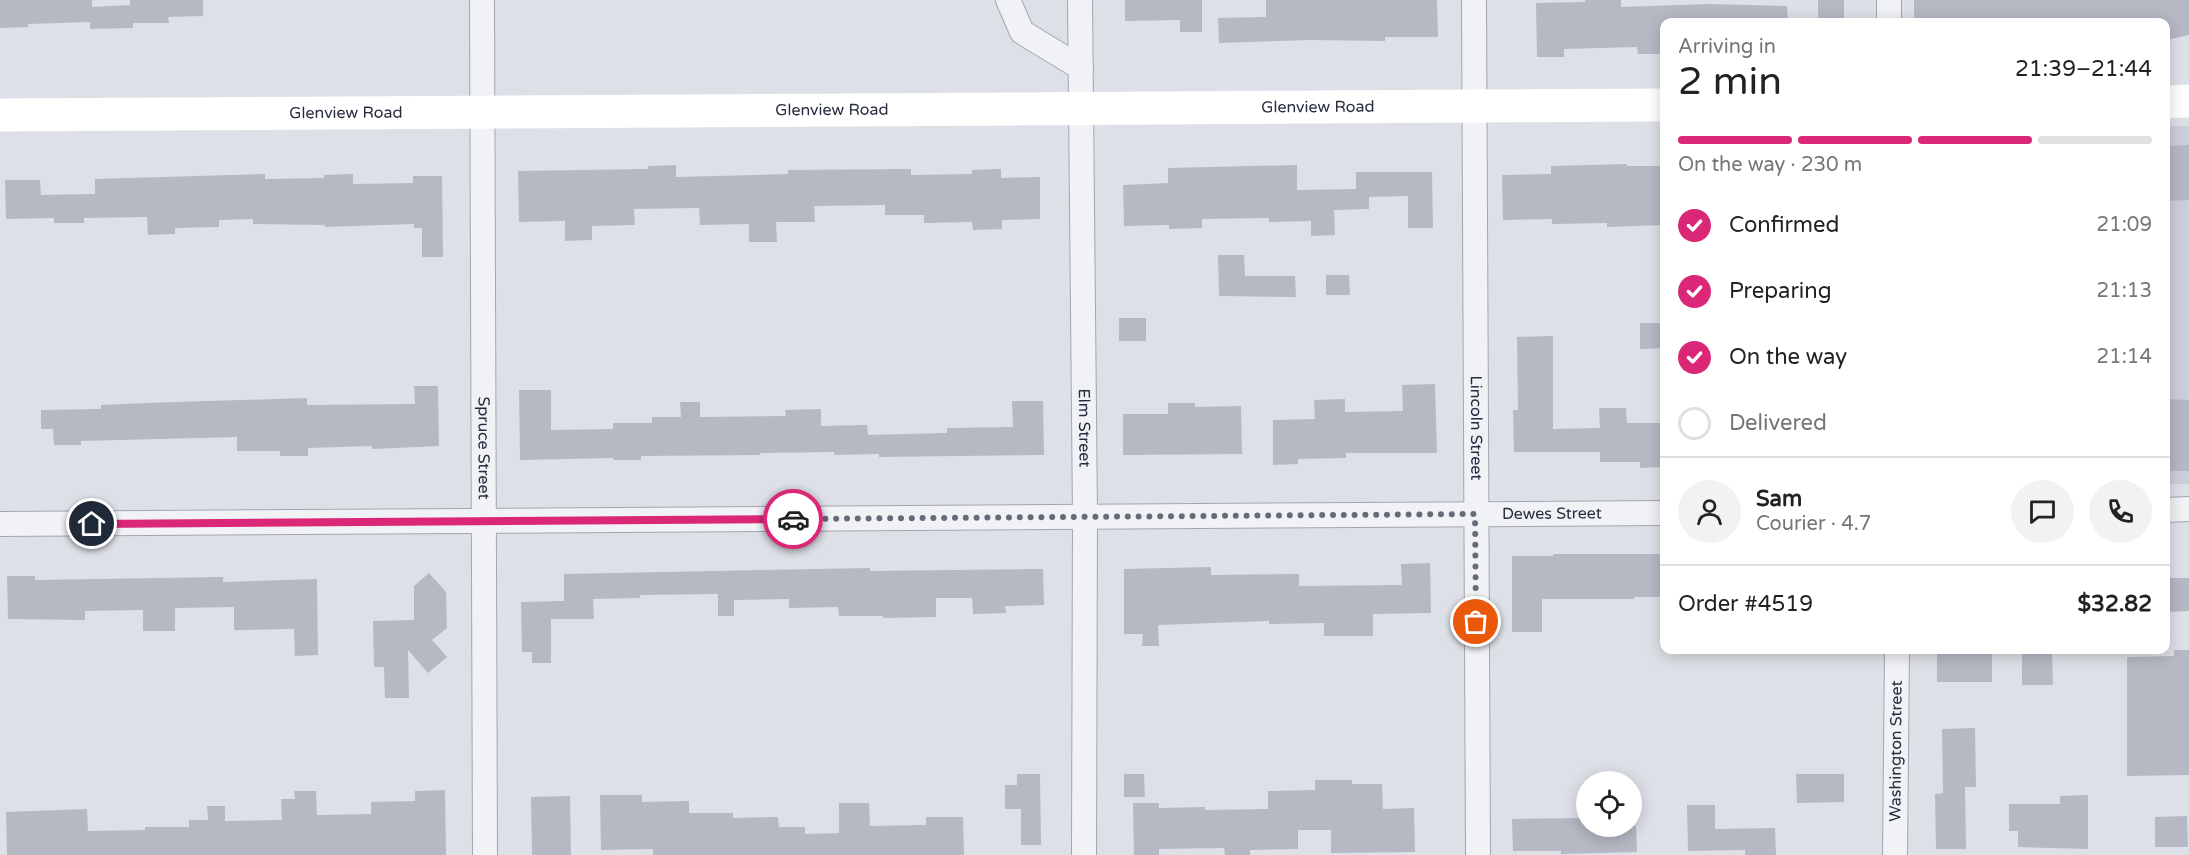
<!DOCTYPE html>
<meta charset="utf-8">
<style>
:root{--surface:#fff;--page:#f2f2f2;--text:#222;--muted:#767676;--line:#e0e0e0;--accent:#db2777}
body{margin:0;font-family:"Varela Round",sans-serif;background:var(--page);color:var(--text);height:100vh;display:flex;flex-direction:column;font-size:22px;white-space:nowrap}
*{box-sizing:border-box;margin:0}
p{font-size:20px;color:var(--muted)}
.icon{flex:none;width:33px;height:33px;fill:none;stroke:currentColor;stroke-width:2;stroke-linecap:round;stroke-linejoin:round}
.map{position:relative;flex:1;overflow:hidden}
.details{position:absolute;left:1660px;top:18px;width:510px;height:636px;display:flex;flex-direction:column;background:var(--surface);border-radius:12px;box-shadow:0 3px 15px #0003}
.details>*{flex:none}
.controls{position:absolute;left:1576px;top:771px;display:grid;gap:12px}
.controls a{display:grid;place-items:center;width:66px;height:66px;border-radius:50%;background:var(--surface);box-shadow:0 3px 15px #0003;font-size:30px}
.pin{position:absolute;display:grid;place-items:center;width:51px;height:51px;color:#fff;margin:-26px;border:3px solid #fff;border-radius:50%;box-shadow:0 2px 6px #0007}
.courier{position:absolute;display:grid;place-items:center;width:60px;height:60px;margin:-30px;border:4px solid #db2777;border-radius:50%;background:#fff;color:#222;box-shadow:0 2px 8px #0007}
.overview em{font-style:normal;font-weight:600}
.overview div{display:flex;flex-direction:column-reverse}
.overview{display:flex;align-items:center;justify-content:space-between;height:102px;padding:0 18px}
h1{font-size:39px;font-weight:600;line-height:45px}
.bar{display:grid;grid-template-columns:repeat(4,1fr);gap:9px 6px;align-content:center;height:72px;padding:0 18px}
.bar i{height:8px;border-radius:4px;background:var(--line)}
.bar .selected{background:var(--accent)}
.bar p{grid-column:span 4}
.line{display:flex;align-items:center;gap:15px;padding:0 18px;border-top:2px solid var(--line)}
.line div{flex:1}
.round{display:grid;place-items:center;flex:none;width:63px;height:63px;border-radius:32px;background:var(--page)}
ol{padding:0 18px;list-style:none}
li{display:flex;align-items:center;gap:18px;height:66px}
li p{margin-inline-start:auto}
li .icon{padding:6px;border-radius:50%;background:var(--accent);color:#fff;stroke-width:4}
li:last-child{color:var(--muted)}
li i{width:33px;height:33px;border:3px solid var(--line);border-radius:50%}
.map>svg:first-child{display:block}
</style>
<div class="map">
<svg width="2189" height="855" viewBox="0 0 2189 855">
<rect width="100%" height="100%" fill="#dee0e7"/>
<rect fill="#cccfd9" x="2166" y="126" width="23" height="358"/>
<g fill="#b5b9c4">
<path d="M 0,0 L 92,0 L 92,7 L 130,5 L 130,0 L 203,0 L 203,16 L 168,17 L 169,23 L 133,23 L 133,28 L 90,29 L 90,22 L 28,24 L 28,27 L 0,28 Z"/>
<path d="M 1125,0 L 1202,0 L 1202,32 L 1180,32 L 1180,20 L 1125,21 Z"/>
<path d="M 1266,0 L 1437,0 L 1438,37 L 1385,37 L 1385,41 L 1310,40 L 1219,43 L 1218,18 L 1266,17 Z"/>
<path d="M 1585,0 L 1621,0 L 1621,7 L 1708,4 L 1787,6 L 1788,22 L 1665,22 L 1665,54 L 1638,54 L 1637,47 L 1564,49 L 1564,57 L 1537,57 L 1536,3 L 1585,2 Z"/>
<rect x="1818" y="0" width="26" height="22"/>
<path d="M 1914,0 L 2189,0 L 2189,35 L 2166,40 L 2166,22 L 1914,22 Z"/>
<path d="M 2189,145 L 2189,200 L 2166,201 L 2166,146 Z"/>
<path d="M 1627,164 L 1627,166 L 1661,166 L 1662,225 L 1607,227 L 1607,223 L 1552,224 L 1552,219 L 1503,220 L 1502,175 L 1551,174 L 1551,166 Z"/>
<path d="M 676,165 L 676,177 L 788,174 L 788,170 L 911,169 L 911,175 L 972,174 L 972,170 L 1001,169 L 1001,178 L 1040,177 L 1040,219 L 1002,220 L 1002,229 L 973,230 L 972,222 L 924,223 L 924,215 L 885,215 L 885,205 L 814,206 L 815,222 L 776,222 L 777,242 L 749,242 L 749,224 L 700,225 L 699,208 L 634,209 L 635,225 L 592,226 L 592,240 L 565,241 L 565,221 L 519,222 L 518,171 L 648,169 L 648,166 Z"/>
<path d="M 1297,165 L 1297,190 L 1356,189 L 1356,172 L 1432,172 L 1433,228 L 1408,228 L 1408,196 L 1369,197 L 1369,209 L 1334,210 L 1335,235 L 1311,236 L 1311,221 L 1269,222 L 1269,218 L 1202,219 L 1202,228 L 1169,229 L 1169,225 L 1124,226 L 1123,185 L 1168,183 L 1168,168 Z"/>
<path d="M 265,174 L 265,179 L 324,178 L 324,175 L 353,174 L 353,184 L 413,183 L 413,176 L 442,176 L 443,257 L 422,257 L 422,228 L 414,228 L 414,224 L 325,227 L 325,225 L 253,224 L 253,219 L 219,220 L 219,227 L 175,228 L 175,234 L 148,235 L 147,217 L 84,218 L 84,223 L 54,223 L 54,218 L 6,219 L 5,180 L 40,180 L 41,195 L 95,194 L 95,179 Z"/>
<path d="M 1218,255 L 1244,255 L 1245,276 L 1295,276 L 1296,297 L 1219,296 Z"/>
<path d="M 1326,275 L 1349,275 L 1350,295 L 1326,295 Z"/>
<rect x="1119" y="318" width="27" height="23"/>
<path d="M 1640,323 L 1665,323 L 1665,348 L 1640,349 Z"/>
<path d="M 1553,336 L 1553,429 L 1600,428 L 1599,408 L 1626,408 L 1627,423 L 1665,423 L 1665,467 L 1640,468 L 1640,462 L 1600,462 L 1600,452 L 1514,452 L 1513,410 L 1518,410 L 1517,337 Z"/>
<path d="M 1435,384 L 1437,453 L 1346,453 L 1346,458 L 1298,459 L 1298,464 L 1273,465 L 1273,420 L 1315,419 L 1314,400 L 1345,399 L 1345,412 L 1403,411 L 1402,385 Z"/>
<path d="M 414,386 L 438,386 L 439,446 L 372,449 L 372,446 L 308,448 L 308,456 L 280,456 L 280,451 L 237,451 L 237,437 L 81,441 L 81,445 L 54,445 L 53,429 L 41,429 L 41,410 L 101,409 L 101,405 L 146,403 L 307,398 L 307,405 L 415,404 Z"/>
<path d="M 519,390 L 551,390 L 551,430 L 613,429 L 613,423 L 652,423 L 652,417 L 681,417 L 680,402 L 700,402 L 700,417 L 786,416 L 785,410 L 821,409 L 821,426 L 867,425 L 868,435 L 947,433 L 947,428 L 1013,427 L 1012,401 L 1043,401 L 1044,455 L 879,457 L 879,454 L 834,455 L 834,452 L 760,453 L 760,455 L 641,456 L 641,460 L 614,460 L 613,458 L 520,460 Z"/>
<path d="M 2166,399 L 2189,400 L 2189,471 L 2166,471 Z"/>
<path d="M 1168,403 L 1195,403 L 1195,407 L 1241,406 L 1242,454 L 1123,455 L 1123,414 L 1168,414 Z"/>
<path d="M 1553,554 L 1665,554 L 1665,597 L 1634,597 L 1634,599 L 1542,599 L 1542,632 L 1512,632 L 1512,556 L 1553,556 Z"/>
<path d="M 1430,563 L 1431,613 L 1373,614 L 1373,636 L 1324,636 L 1324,623 L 1269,624 L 1269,621 L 1158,625 L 1159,646 L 1142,646 L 1143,634 L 1124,634 L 1124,569 L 1211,567 L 1211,575 L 1299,574 L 1299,586 L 1402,585 L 1401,564 Z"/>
<path d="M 870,568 L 870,571 L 1043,569 L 1044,605 L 1005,606 L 1006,613 L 973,614 L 972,598 L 936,598 L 936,617 L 883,618 L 883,616 L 839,616 L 838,607 L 789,608 L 789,599 L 734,600 L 734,616 L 718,616 L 718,594 L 640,595 L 640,598 L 593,599 L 594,619 L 551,619 L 551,663 L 532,663 L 532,652 L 522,652 L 521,602 L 564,601 L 564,574 Z"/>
<path d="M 429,573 L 446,592 L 447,628 L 432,640 L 447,657 L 428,673 L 408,650 L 409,698 L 385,698 L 384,667 L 374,667 L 373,621 L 414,620 L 414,586 Z"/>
<path d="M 7,576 L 35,576 L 35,580 L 223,577 L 223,582 L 317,579 L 318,655 L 295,656 L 294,629 L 234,630 L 234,607 L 175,608 L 175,631 L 143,631 L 143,610 L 85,611 L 85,620 L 8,619 Z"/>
<path d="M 2166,578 L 2189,578 L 2189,611 L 2166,612 Z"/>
<rect x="1937" y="650" width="55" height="32"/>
<path d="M 2022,650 L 2052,650 L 2053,685 L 2022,685 Z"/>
<path d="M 2174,650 L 2189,650 L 2189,775 L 2127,776 L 2127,657 L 2174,656 Z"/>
<path d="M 1975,728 L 1976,787 L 1965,787 L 1966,849 L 1936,849 L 1935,794 L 1943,793 L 1942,729 Z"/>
<path d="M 1017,774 L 1040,774 L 1041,845 L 1021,845 L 1021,809 L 1005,809 L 1005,785 L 1017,785 Z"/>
<path d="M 1124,774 L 1144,774 L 1145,797 L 1124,797 Z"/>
<path d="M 1796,774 L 1844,774 L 1844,802 L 1797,803 Z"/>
<path d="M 1315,780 L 1352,780 L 1352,784 L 1382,784 L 1383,809 L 1414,808 L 1415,852 L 1331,853 L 1331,830 L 1298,830 L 1298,849 L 1250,850 L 1250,855 L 1225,855 L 1224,848 L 1159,849 L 1159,855 L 1134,855 L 1133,803 L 1159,803 L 1159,808 L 1205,807 L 1205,810 L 1268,809 L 1268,791 L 1315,790 Z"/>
<path d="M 445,790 L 446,855 L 7,855 L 6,812 L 87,809 L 88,831 L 145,830 L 145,827 L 189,827 L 189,820 L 208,820 L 207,806 L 225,806 L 225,821 L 282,820 L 281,799 L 295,799 L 294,791 L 316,791 L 317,815 L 371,814 L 371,802 L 415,801 L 415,791 Z"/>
<path d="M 600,795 L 642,795 L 642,802 L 689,801 L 689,813 L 733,813 L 733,818 L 778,817 L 779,827 L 805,827 L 805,834 L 839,833 L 839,803 L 869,803 L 870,826 L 926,825 L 926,817 L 963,817 L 964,855 L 653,855 L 653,849 L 601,850 Z"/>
<path d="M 2088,795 L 2088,849 L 2018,847 L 2018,831 L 2009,831 L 2009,804 L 2060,804 L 2060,796 Z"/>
<path d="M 570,796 L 571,855 L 532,855 L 531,797 Z"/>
<path d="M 1687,805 L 1715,805 L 1715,829 L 1775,828 L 1776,855 L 1745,855 L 1745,850 L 1688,851 Z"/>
<path d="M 2187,816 L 2188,847 L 2155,847 L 2155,817 Z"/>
<path d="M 1585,818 L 1585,826 L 1636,826 L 1637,852 L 1561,854 L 1561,851 L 1513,851 L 1512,819 Z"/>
</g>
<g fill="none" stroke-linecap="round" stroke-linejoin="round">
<g stroke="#a3a6b1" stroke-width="26">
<g id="minor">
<path id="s1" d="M 482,0 L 485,855"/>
<path d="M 1008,0 L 1022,32 L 1081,68"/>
<path id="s2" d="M 1080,0 L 1085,517 L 1084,855"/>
<path id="s3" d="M 1474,0 L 1478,855"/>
<path d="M 1889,0 L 1889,22"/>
<path d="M 2166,510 L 2189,509"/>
<path id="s4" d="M 0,524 L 1665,513"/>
<path id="s5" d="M 1895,855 L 1897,650"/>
</g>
</g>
<use href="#minor" stroke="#f1f2f6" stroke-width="24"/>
<g stroke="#fff" stroke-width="33">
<path d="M 2166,102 L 2189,101"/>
<path id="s6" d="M 0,115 L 1665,105"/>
</g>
</g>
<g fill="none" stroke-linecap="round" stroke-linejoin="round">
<path stroke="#676b79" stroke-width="6" stroke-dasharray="0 10.8" d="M 793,519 L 1475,514 L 1476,622"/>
<path stroke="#db2777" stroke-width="8" d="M 92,524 L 793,519"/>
</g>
<g text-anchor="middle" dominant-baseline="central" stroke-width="4.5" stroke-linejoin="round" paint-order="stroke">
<g font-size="16" fill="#272c3e" stroke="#edeff5">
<text stroke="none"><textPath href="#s6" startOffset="1318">Glenview Road</textPath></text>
<text stroke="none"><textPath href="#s6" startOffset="832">Glenview Road</textPath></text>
<text stroke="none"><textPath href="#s6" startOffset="346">Glenview Road</textPath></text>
<text stroke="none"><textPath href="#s2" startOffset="428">Elm Street</textPath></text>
<text stroke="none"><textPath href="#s3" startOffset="428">Lincoln Street</textPath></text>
<text stroke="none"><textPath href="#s1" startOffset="448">Spruce Street</textPath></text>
<text stroke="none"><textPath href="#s4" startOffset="1552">Dewes Street</textPath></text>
<text stroke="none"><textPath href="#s5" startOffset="104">Washington Street</textPath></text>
</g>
</g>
</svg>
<div class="controls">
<a><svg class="icon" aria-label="locate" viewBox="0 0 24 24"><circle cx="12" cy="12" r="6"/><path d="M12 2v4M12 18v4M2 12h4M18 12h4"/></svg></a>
</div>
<div class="pin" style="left:1476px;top:622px;background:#ea580c"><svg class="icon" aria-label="bag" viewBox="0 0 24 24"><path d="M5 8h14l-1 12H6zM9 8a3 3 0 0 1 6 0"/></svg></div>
<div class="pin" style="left:92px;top:524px;background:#1f2937"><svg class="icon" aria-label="home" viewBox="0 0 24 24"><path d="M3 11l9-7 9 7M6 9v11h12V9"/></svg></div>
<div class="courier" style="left:793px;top:519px"><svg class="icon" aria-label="car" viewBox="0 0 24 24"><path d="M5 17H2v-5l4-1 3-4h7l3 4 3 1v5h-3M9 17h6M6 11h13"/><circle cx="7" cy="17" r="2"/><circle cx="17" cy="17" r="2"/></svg></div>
<section class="details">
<div class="overview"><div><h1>2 min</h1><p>Arriving in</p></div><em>21:39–21:44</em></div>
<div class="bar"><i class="selected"></i><i class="selected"></i><i class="selected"></i><i></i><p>On the way · 230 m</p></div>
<ol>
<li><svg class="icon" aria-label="check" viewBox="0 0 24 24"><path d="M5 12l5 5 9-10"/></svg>Confirmed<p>21:09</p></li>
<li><svg class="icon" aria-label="check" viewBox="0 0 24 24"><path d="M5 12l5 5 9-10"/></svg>Preparing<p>21:13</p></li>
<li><svg class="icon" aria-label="check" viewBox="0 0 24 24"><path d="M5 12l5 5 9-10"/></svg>On the way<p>21:14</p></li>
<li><i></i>Delivered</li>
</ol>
<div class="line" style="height:108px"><a class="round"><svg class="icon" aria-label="person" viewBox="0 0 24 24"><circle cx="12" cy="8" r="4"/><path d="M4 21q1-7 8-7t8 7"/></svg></a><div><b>Sam</b><p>Courier · 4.7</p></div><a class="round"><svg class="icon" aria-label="chat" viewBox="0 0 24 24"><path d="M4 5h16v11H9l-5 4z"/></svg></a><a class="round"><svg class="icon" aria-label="phone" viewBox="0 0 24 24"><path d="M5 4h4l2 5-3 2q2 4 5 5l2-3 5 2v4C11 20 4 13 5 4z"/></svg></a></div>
<div class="line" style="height:78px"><div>Order #4519</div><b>$32.82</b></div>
</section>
</div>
